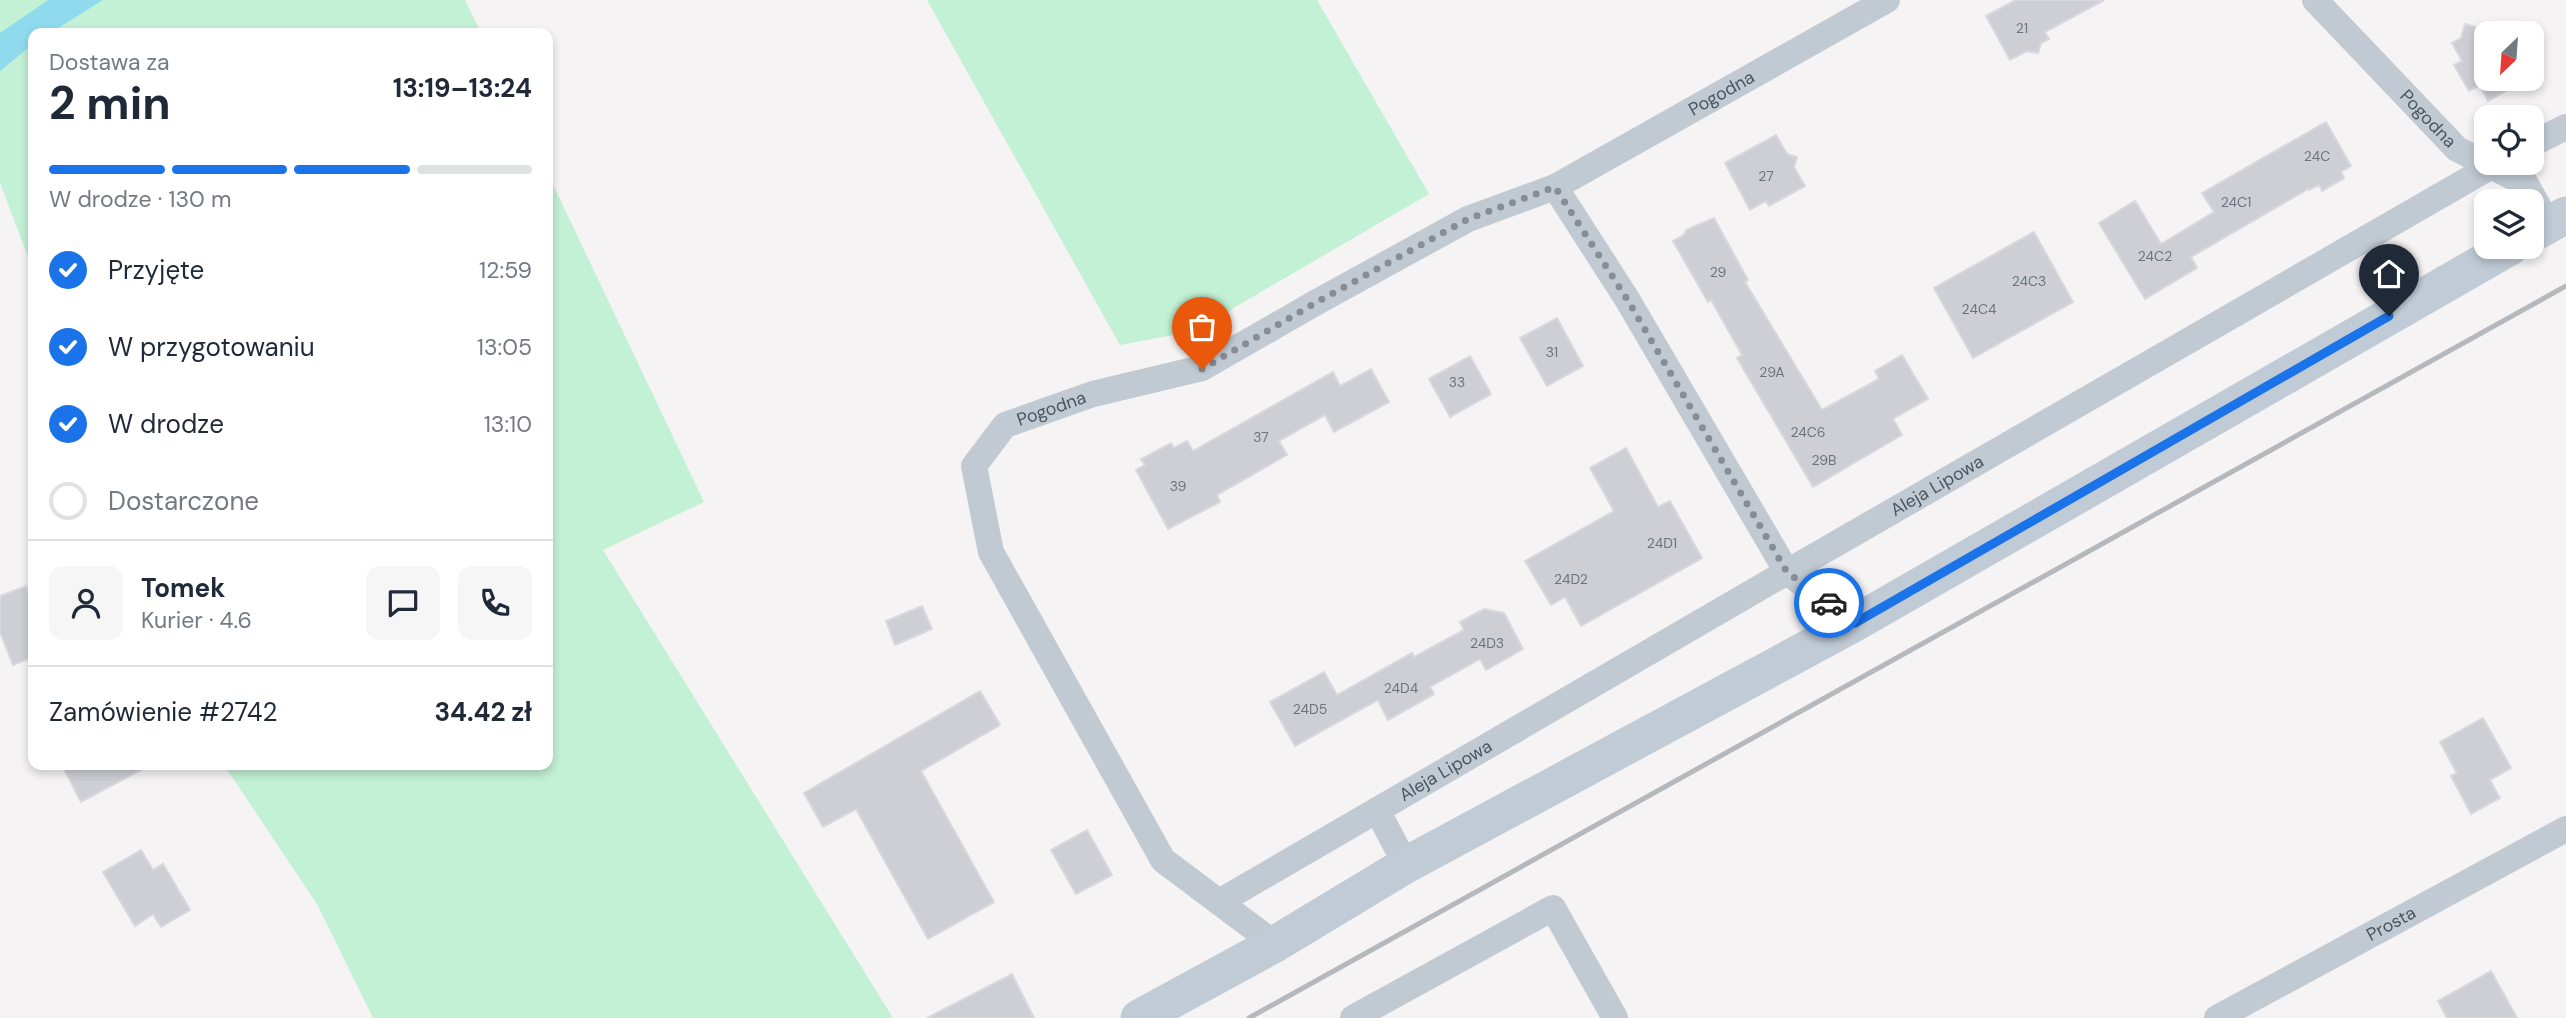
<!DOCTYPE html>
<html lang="pl">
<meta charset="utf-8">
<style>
:root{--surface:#fff;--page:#f6f6f7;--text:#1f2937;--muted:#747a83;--line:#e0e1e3;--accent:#1a73e8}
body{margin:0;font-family:"DM Sans",sans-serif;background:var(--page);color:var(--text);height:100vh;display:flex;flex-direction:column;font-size:26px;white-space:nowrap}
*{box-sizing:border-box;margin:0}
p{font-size:23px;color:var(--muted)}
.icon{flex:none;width:38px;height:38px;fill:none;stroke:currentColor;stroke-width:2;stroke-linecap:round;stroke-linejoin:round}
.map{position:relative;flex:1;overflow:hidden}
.side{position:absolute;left:28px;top:28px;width:525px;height:742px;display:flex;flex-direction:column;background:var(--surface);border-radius:14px;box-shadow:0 4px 10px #0003}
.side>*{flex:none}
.needle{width:46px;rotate:205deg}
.fabs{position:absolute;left:2474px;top:21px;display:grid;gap:14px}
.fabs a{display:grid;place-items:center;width:70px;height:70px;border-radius:14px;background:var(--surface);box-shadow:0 4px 10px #0003;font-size:35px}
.pin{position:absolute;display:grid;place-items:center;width:60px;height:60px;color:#fff;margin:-72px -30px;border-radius:50% 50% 50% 0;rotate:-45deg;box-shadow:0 0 7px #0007}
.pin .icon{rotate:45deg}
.courier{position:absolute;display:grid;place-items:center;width:70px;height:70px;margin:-35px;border:5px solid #1a73e8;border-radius:50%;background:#fff;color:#222;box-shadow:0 2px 9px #0007}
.overview em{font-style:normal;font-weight:700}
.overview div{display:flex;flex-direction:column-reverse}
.overview{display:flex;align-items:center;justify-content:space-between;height:119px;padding:0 21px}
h1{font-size:46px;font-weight:700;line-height:52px}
.bar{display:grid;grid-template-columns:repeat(4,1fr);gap:10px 7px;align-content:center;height:84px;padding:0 21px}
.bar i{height:9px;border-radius:5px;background:var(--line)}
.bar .on{background:var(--accent)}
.bar p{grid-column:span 4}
.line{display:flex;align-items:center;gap:18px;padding:0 21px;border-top:2px solid var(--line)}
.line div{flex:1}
.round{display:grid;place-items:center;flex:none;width:74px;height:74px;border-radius:14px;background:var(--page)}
ol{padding:0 21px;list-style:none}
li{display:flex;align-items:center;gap:21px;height:77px}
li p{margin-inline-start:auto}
li .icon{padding:7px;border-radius:50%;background:var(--accent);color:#fff;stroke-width:4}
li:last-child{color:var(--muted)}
li i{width:38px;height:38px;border:4px solid var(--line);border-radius:50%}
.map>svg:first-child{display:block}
</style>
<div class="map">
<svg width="2566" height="1018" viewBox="0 0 2566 1018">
<rect width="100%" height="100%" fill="#f5f3f3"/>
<g fill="#c3f1d5">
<path d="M 0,0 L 465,0 L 481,33 L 33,33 L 33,270 L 0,183 Z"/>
<path d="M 927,0 L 1317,0 L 1429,194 L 1194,331 L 1120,345 Z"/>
<path d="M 548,174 L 704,502 L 603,550 L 893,1018 L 373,1018 L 317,904 L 224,765 L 548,765 Z"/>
</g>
<path fill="#90daee" d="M 48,0 L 103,0 L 50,33 L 33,33 L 33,44 L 0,71 L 0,33 Z"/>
<g fill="#cdcfd5" stroke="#d7d9de" stroke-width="2">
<path d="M 2016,0 L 2104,0 L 2045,32 L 2049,39 L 2041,43 L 2038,53 L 2027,51 L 2010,60 L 1986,16 Z"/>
<path d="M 2465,24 L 2487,30 L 2489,33 L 2487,33 L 2487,79 L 2516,79 L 2518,84 L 2488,101 L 2480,85 L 2469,91 L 2454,65 L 2462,61 L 2452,43 L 2461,38 Z"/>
<path d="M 2326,122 L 2351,166 L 2341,172 L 2344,178 L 2322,191 L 2319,185 L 2309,190 L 2308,189 L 2191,257 L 2197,268 L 2145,299 L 2099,223 L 2135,201 L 2161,244 L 2214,212 L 2202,193 Z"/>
<path d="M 1776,135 L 1787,154 L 1797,157 L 1794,167 L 1805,186 L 1769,206 L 1766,201 L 1750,210 L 1725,163 Z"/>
<path d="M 1714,218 L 1748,280 L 1745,282 L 1822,410 L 1879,379 L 1875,371 L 1902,355 L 1928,399 L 1893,419 L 1902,435 L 1813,487 L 1737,358 L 1742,355 L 1711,300 L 1708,302 L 1673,241 L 1684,235 L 1686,230 Z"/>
<path d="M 2034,232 L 2073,302 L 1973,358 L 1934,288 Z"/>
<path d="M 1557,318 L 1583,366 L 1547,386 L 1520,338 Z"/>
<path d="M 1470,356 L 1491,394 L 1450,417 L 1429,379 Z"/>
<path d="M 1371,369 L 1389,402 L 1334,432 L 1325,415 L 1279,441 L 1287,455 L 1217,495 L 1220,502 L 1168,529 L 1136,470 L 1145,465 L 1141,459 L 1171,443 L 1174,448 L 1187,441 L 1193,451 L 1333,372 L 1340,386 Z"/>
<path d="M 1626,448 L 1658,507 L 1670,501 L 1702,558 L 1581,626 L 1565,597 L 1551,605 L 1525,561 L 1614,511 L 1590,468 Z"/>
<path d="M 26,586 L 33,606 L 33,657 L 13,665 L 0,632 L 0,596 Z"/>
<path d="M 922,606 L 932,629 L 895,645 L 886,621 Z"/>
<path d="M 1484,609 L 1504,613 L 1523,649 L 1486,670 L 1480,659 L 1430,687 L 1434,694 L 1388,720 L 1378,700 L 1295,746 L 1270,702 L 1324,672 L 1337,695 L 1412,653 L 1414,657 L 1464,630 L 1460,622 Z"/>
<path d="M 980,691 L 1000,725 L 921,771 L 994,902 L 928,939 L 856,809 L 823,827 L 804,793 Z"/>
<path d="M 2483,718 L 2511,768 L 2490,780 L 2500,798 L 2471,814 L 2451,776 L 2457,773 L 2440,742 Z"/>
<path d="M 62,765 L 150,765 L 81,802 Z"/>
<path d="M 1087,830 L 1112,875 L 1076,894 L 1051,850 Z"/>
<path d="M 141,850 L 153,870 L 163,864 L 190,910 L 161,927 L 153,914 L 135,926 L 103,872 Z"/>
<path d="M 2491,971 L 2517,1018 L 2447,1018 L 2438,1001 Z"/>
<path d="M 1012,974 L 1034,1018 L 927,1018 Z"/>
</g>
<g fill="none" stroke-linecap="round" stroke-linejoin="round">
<g stroke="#c1cad2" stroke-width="26">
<path id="s1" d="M 2315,0 L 2457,149 L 2526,184 L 2549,225"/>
<path d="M 2532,144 L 2566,127"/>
<path id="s2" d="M 1555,187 L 1887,0"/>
<path d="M 1377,810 L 1406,865"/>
<path id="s3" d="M 1219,902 L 1787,572 L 2497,163"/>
<path id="s4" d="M 1275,944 L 1163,860 L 991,552 L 974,466 L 1005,425 L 1093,394 L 1202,368 L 1317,302 L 1468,219 L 1555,187 L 1627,299 L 1787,572 L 1855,623"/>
<path d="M 1353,1018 L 1553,908 L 1615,1018"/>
<path id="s5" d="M 2217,1018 L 2566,829"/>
</g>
<g stroke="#c1cbd6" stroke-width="37">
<path d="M 2532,234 L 2566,215"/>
<path d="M 1139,1018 L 1275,944 L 1406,865 L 1855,623 L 2510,247"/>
</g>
<path stroke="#b5b8bd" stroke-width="5" d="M 1249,1018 L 2566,286"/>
</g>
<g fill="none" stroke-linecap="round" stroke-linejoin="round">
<path stroke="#868d94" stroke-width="7" stroke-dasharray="0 12.6" d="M 1202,369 L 1317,302 L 1468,219 L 1555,187 L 1627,299 L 1787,572 L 1829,603"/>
<path stroke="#1a73e8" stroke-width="9" d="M 1829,603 L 1855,623 L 2389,316"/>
</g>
<g text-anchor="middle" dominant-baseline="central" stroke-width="7" stroke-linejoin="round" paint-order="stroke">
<g font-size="14" fill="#6b747e">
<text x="2022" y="28">21</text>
<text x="2317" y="156">24C</text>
<text x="1766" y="176">27</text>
<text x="2236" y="202">24C1</text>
<text x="2155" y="256">24C2</text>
<text x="1718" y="272">29</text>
<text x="2029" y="281">24C3</text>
<text x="1979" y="309">24C4</text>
<text x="1552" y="352">31</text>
<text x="1772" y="372">29A</text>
<text x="1457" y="382">33</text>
<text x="1808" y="432">24C6</text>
<text x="1261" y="437">37</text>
<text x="1824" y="460">29B</text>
<text x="1178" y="486">39</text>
<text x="1662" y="543">24D1</text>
<text x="1571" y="579">24D2</text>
<text x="1487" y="643">24D3</text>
<text x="1401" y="688">24D4</text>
<text x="1310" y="709">24D5</text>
</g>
<g font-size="18" fill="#4a5661" stroke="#fff">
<text stroke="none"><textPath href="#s2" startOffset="191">Pogodna</textPath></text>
<text stroke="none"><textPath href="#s1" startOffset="164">Pogodna</textPath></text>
<text stroke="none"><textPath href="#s4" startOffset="681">Pogodna</textPath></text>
<text stroke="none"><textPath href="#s3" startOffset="830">Aleja Lipowa</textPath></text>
<text stroke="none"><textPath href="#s3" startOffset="262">Aleja Lipowa</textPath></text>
<text stroke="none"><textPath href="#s5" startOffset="198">Prosta</textPath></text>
</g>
</g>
</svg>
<div class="fabs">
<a><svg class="needle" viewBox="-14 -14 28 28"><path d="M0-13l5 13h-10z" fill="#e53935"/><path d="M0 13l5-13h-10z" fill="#747a83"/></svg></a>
<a><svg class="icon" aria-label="locate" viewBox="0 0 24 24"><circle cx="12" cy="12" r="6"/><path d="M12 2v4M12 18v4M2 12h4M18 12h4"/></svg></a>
<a><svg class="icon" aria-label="layers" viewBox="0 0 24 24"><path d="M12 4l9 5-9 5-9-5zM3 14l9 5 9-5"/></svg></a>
</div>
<div class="pin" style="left:1202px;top:369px;background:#ea580c"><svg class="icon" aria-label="bag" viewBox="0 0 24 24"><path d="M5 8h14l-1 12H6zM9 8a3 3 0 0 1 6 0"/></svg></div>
<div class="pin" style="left:2389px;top:316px;background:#1f2937"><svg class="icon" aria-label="home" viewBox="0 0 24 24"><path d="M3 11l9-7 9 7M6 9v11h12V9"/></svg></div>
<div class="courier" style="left:1829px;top:603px"><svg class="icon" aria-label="car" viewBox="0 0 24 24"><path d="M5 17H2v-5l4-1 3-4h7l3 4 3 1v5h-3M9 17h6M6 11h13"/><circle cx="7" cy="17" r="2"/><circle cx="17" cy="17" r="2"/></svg></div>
<section class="side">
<div class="overview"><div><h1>2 min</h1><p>Dostawa za</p></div><em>13:19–13:24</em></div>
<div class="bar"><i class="on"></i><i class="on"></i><i class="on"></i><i></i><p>W drodze · 130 m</p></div>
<ol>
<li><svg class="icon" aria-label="check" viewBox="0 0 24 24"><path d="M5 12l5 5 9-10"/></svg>Przyjęte<p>12:59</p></li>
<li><svg class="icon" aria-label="check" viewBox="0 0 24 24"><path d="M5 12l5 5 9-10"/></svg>W przygotowaniu<p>13:05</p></li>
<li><svg class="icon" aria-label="check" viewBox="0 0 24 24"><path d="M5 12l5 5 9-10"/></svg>W drodze<p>13:10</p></li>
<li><i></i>Dostarczone</li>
</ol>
<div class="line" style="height:126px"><a class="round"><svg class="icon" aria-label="person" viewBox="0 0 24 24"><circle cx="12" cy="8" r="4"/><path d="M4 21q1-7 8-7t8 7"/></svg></a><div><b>Tomek</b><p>Kurier · 4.6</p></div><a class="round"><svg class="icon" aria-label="chat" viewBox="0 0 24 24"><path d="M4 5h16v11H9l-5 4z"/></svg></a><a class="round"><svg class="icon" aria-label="phone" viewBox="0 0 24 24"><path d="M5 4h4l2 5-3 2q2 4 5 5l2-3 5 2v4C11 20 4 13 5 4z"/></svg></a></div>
<div class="line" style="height:91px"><div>Zamówienie #2742</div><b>34.42 zł</b></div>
</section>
</div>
